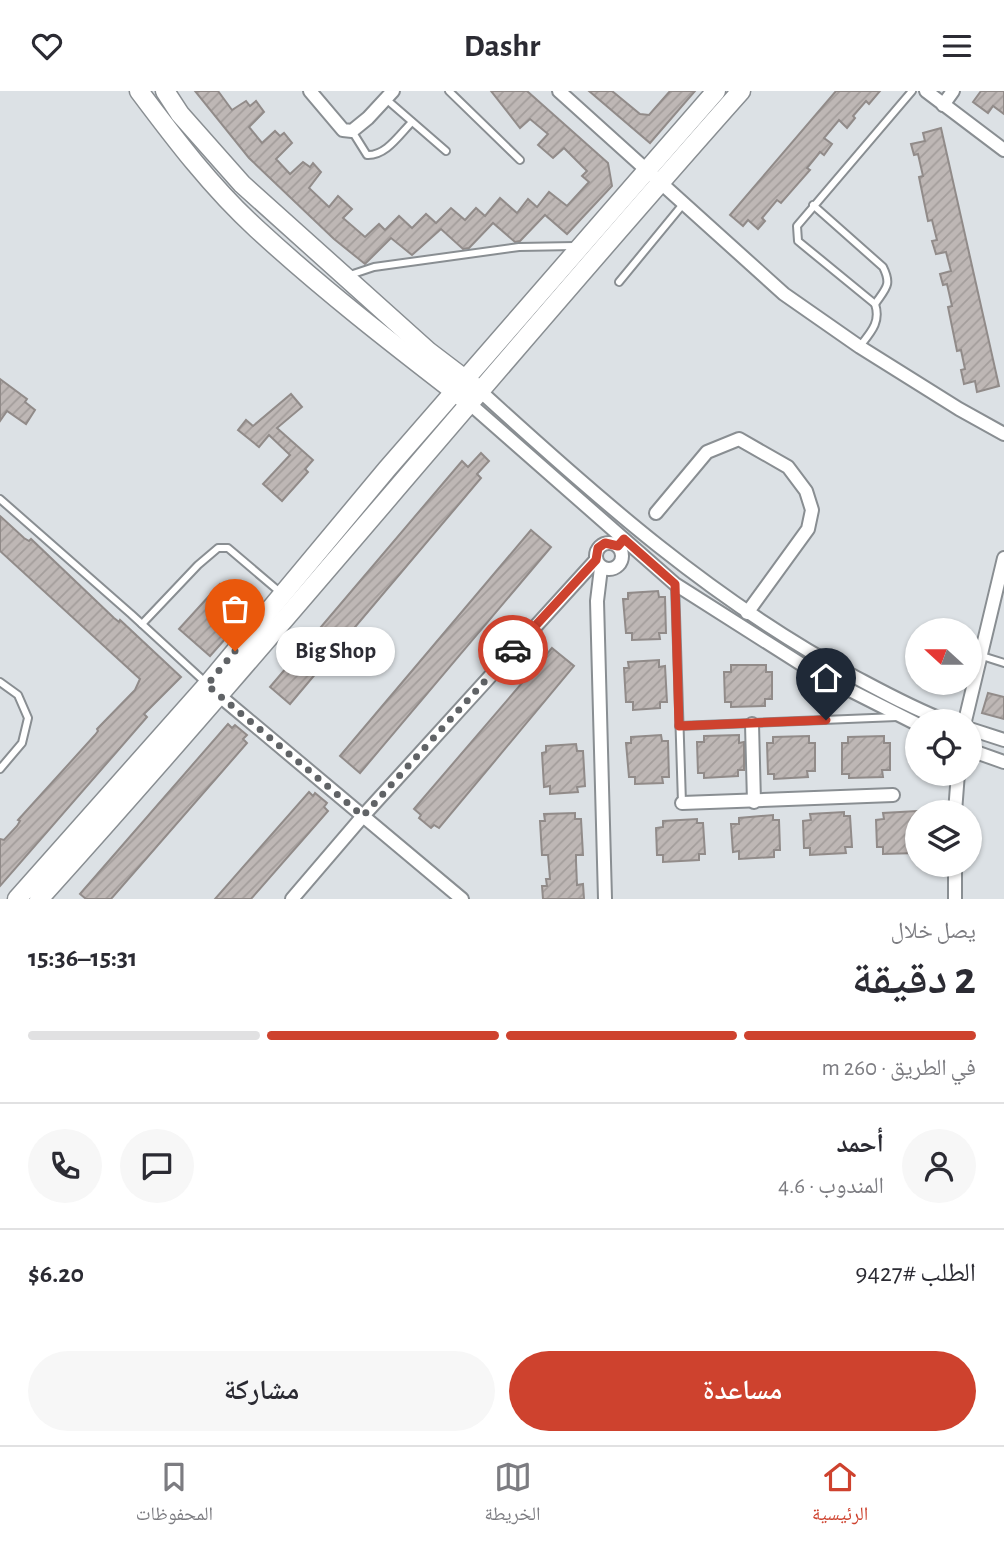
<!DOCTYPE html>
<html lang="ar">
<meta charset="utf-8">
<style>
:root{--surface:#fff;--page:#f7f7f7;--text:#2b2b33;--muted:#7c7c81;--line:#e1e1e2;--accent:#ce422e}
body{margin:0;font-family:"Alegreya Sans","Noto Naskh Arabic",sans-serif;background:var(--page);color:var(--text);direction:rtl;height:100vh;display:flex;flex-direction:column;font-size:26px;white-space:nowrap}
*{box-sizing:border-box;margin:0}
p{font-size:23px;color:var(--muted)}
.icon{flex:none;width:38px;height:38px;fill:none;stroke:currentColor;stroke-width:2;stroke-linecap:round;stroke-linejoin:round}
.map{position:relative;height:808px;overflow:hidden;direction:ltr}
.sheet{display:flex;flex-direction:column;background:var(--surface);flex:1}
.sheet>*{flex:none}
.needle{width:46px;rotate:291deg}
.controls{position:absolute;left:905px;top:527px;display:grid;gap:14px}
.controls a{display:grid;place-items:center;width:77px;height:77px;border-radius:50%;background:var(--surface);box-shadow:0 2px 5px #0004;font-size:35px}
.pin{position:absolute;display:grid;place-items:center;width:60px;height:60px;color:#fff;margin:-72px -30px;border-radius:50% 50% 50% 0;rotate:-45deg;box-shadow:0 0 7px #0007}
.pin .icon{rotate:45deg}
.courier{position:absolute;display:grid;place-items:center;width:70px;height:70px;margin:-35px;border:5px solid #ce422e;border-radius:50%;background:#fff;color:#222;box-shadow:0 2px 9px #0007}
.bubble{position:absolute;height:49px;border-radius:24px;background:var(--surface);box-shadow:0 2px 5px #0004;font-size:23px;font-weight:600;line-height:49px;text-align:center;direction:rtl}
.head em{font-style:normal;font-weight:600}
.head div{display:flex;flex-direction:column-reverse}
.head{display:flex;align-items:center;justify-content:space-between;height:119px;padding:0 28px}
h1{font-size:46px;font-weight:600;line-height:52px}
.bar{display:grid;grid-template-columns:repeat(4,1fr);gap:10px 7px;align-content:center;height:84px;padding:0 28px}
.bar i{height:9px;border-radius:5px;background:var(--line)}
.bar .current{background:var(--accent)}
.bar p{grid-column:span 4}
.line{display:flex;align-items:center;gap:18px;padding:0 28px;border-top:2px solid var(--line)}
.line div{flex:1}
.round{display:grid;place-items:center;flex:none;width:74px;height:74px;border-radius:37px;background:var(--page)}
.button{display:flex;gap:14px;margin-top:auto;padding:14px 28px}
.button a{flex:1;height:80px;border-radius:42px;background:var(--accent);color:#fff;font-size:28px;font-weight:600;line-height:80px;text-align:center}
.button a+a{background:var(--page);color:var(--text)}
header{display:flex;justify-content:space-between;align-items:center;height:91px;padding:0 28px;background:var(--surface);font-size:32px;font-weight:600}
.menu{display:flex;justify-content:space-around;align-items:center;height:98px;border-top:2px solid var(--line);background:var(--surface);font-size:19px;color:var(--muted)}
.menu a{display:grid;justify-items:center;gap:4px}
.menu .current{color:var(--accent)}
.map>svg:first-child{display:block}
</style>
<header><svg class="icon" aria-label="menu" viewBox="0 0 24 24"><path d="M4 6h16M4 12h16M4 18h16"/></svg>Dashr<svg class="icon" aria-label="heart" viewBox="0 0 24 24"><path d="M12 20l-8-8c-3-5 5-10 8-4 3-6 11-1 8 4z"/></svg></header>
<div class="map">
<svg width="1004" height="808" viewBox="0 0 1004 808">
<defs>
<pattern id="building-hatch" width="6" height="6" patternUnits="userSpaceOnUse" patternTransform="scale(1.75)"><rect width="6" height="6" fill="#beb7b5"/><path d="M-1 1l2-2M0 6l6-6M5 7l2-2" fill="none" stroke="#a39d9b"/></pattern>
</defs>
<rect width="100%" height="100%" fill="#dce1e5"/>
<g fill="url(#building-hatch)" stroke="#918b89" stroke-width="2">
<path d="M 195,0 L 218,0 L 232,19 L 246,10 L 250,15 L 256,10 L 264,21 L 249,36 L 262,52 L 275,40 L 280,45 L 284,42 L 292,52 L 276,68 L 290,83 L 303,71 L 310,76 L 313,72 L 321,81 L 309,97 L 329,116 L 338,105 L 352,118 L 343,127 L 365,146 L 379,133 L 385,139 L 399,125 L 412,137 L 426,123 L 436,132 L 451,117 L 465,129 L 476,117 L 485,125 L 500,107 L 517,122 L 528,108 L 537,116 L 549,101 L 567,115 L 589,91 L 582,85 L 587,80 L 564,57 L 553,67 L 538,54 L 548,43 L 530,28 L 520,37 L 491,0 L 527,0 L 608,72 L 612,95 L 567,143 L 545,124 L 520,150 L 515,151 L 493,132 L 469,157 L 463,158 L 441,138 L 412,164 L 391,147 L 365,173 L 334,148 L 249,67 Z"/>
<path d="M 589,0 L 612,0 L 640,23 L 649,24 L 670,0 L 695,0 L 650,52 Z"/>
<path d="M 836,0 L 880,0 L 869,13 L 866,10 L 853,25 L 855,27 L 847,37 L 839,29 L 824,47 L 832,53 L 824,64 L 820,61 L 807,77 L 810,79 L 781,112 L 777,109 L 762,127 L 765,130 L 758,138 L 748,129 L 743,135 L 730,124 Z"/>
<path d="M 981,0 L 1004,0 L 1004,23 L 993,15 L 988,22 L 973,11 Z"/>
<path d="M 941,37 L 999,295 L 977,301 L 975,290 L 964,293 L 961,279 L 965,278 L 961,259 L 957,260 L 948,216 L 952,215 L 947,193 L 943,194 L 940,183 L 951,180 L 946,161 L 936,163 L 932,150 L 937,149 L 932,129 L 928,130 L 919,86 L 923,85 L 918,63 L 914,64 L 911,53 L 925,50 L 923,42 Z"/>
<path d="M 0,288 L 27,308 L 25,311 L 35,319 L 26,333 L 7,320 L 0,330 Z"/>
<path d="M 291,303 L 302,316 L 277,337 L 313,369 L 305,378 L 308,381 L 282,410 L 263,393 L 290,364 L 269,344 L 259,356 L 238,339 L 246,329 L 253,335 Z"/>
<path d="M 481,362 L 489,370 L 477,383 L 481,387 L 290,613 L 270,596 L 462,370 L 468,376 Z"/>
<path d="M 0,425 L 24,447 L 29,450 L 31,448 L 114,527 L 119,531 L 120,529 L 181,586 L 144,623 L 147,626 L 0,795 L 0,748 L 4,749 L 17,735 L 20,730 L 18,729 L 95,644 L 98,640 L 97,638 L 135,599 L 140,588 L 0,460 Z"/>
<path d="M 531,439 L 551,456 L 360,682 L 340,665 Z"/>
<path d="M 220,493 L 249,521 L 210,565 L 179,538 Z"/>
<path d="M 658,500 L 659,506 L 665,506 L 666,542 L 659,542 L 660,548 L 632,549 L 632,542 L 626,542 L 623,508 L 628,508 L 628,502 Z"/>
<path d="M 552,557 L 574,575 L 439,737 L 434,734 L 431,737 L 419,727 L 421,724 L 414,718 Z"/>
<path d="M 659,569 L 659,576 L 665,575 L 667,611 L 660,611 L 660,617 L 633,619 L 633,611 L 626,611 L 624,577 L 629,577 L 628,571 Z"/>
<path d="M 731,574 L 766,574 L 766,581 L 772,581 L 772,608 L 765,608 L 765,615 L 731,616 L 731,611 L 725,611 L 724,581 L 731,581 Z"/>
<path d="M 988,602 L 1004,606 L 1004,628 L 982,622 Z"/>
<path d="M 228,633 L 232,637 L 235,634 L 247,644 L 243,648 L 247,652 L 111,808 L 86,808 L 80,803 Z"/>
<path d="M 661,644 L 662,650 L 668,650 L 669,686 L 662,686 L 663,692 L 635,693 L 635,686 L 629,686 L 626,652 L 631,652 L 631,646 Z"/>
<path d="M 739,644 L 739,652 L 744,651 L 744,679 L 738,679 L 738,685 L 704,687 L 704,682 L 698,682 L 697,651 L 704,651 L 704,645 Z"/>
<path d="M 809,645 L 809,652 L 815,652 L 815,680 L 807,680 L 808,686 L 774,688 L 774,683 L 768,683 L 767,652 L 773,652 L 773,646 Z"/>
<path d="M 884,645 L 884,652 L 890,652 L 890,679 L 882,679 L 883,686 L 849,687 L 849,683 L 842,683 L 842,652 L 848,652 L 848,646 Z"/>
<path d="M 576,653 L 577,660 L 583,660 L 585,695 L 577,696 L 578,701 L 550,703 L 550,695 L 544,696 L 542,662 L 546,661 L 546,655 Z"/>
<path d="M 309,701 L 313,705 L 315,702 L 327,712 L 324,716 L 328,720 L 251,808 L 215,808 Z"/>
<path d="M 917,720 L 917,762 L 883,763 L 883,756 L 877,756 L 876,729 L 884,728 L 883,722 Z"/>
<path d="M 844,721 L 844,725 L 850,725 L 852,756 L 845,756 L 846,762 L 810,764 L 810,757 L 804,757 L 803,730 L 811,729 L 810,723 Z"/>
<path d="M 575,722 L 575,728 L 581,728 L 583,764 L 576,764 L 576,770 L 577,794 L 583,793 L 584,808 L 543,808 L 542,795 L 547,795 L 546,788 L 550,788 L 548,764 L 542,764 L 540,730 L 545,730 L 544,723 Z"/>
<path d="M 773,724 L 773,729 L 779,729 L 780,759 L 774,759 L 774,766 L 739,768 L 739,760 L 733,761 L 731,733 L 739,733 L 739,727 Z"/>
<path d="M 697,728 L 697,732 L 703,732 L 705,763 L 699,763 L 699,769 L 663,771 L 663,764 L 657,764 L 656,737 L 663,736 L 663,730 Z"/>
</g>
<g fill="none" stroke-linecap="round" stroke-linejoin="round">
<g stroke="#898e92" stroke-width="10">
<g id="lane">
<path d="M 449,0 L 520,69"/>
<path d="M 386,8 L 446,60"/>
<path d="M 352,40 L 367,64 C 386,65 399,44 412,31"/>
<path d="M 813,114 L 883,176 C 892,194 886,197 875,213"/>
<path d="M 347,185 L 374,176 L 519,156 L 575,155"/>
<path d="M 619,191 L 684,112"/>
<path d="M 860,255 C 871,241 881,231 875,213 L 798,150 L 797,135 L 912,0"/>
<path d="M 0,408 L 131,523 L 205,591"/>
<path d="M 675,493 L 682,712"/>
<path d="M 142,533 L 198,474 L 218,457 L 228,457 L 281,502"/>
<path d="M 982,565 L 1004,572"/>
<path d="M 0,591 L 18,604 L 28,627 L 22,652 L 0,678"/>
<path d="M 679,635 L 897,626"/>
</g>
</g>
<g stroke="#898e92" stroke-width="16">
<g id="street">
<path d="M 310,0 L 343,39 L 352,40 L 368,27 L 393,0"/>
<path d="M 559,0 L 784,203 L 860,256 L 959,318 L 1004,343"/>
<path d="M 926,0 L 1004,59"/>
<path d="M 943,14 L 953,0"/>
<path d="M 479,299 C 596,406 714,511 855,586 C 885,602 914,618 946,630"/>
<path d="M 469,312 L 675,493 L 812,580 L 917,633"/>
<path d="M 656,422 L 707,361 L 739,348 L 788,376 L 806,400 L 812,419 L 808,438 L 747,522"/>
<circle cx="609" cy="465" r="13"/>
<path d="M 601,477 L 597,510 L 605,808"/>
<path d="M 215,601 L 462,808"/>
<path d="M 965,630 L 1004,467"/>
<path d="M 752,633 L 754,711"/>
<path d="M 970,638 L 1004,649"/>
<path d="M 970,659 L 1004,671"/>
<path d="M 682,712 L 893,704"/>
<path d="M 955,721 L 958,682"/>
<path d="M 292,808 L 363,725 L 596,469"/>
<path d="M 955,808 L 955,774"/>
</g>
</g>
<g stroke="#898e92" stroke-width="21">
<g id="secondary">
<path d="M 139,0 C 175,48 212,97 257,138 C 322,198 393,253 463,307"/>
<path d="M 165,0 L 180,23 L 242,93 L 428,260 L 474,295"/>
<path d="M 17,808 L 207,594 L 387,378 L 716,0"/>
<path d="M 39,808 C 278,543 504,266 741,0"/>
</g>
</g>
<use href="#lane" stroke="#fff" stroke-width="6"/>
<use href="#street" stroke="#fff" stroke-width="12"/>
<use href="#secondary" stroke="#fff" stroke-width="18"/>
</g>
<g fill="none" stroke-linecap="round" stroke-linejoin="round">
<path stroke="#606366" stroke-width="7" stroke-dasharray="0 12.6" d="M 235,560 L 207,594 L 363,725 L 513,559"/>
<path stroke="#ce422e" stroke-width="9" d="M 513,559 L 596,469 L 598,457 L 605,452 L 618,455 L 624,448 L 675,493 L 679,635 L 826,629"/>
</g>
</svg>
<div class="controls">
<a><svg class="needle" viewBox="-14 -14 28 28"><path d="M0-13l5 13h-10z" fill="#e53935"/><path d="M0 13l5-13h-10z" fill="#7c7c81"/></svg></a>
<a><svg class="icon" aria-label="locate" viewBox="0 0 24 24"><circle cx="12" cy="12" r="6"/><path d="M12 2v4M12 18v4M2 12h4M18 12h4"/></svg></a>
<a><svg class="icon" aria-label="layers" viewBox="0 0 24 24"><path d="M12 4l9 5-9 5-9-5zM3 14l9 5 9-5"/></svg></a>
</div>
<div class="pin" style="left:235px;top:560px;background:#ea580c"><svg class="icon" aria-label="bag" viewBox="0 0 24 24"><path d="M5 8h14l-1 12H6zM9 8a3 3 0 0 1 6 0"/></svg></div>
<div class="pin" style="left:826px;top:629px;background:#1f2937"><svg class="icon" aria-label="home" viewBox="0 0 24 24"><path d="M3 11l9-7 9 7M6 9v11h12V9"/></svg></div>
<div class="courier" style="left:513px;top:559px"><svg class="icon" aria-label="car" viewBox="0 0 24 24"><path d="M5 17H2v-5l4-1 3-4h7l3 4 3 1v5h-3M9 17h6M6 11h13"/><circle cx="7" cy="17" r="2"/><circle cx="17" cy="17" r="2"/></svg></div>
<div class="bubble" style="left:276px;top:536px;width:119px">Big Shop</div>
</div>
<section class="sheet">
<div class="head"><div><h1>2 دقيقة</h1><p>يصل خلال</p></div><em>15:31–15:36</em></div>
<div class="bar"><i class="current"></i><i class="current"></i><i class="current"></i><i></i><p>في الطريق · 260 m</p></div>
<div class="line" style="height:126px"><a class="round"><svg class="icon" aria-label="person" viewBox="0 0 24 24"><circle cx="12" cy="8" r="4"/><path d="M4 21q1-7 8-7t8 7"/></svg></a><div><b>أحمد</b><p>المندوب · 4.6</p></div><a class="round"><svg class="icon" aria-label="chat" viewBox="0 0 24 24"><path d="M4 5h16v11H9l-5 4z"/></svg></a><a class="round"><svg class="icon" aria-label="phone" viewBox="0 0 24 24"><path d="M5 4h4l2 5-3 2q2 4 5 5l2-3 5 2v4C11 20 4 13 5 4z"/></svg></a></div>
<div class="line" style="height:91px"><div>الطلب #9427</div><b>$6.20</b></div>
<div class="button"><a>مساعدة</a><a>مشاركة</a></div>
</section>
<nav class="menu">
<a class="current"><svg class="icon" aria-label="home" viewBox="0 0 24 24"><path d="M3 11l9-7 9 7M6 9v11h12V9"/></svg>الرئيسية</a>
<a><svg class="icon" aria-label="map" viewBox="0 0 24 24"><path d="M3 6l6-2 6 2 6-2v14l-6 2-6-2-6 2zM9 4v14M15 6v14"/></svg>الخريطة</a>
<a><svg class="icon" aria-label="saved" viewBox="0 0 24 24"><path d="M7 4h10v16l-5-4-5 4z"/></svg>المحفوظات</a>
</nav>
